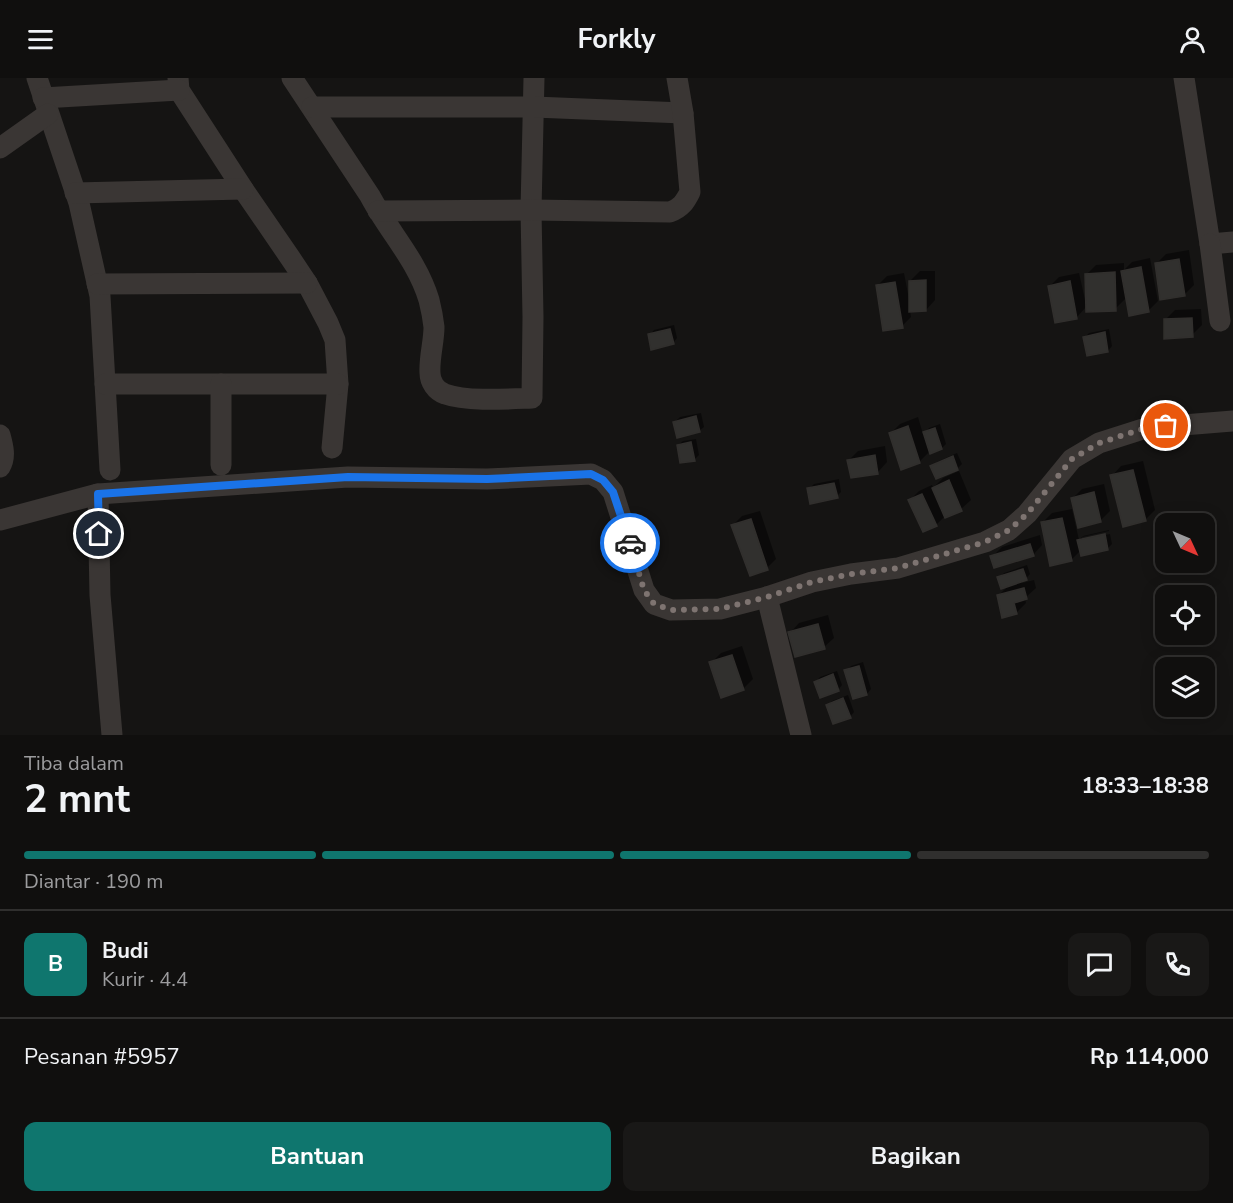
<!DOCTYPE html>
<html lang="id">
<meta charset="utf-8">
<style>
:root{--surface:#100f0e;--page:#191817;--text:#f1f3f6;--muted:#9c9c9e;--line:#302f2e;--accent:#0f766e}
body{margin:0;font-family:"Nunito Sans",sans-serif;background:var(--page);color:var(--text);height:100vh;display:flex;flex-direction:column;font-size:22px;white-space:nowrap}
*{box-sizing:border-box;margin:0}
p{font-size:20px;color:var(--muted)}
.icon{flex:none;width:33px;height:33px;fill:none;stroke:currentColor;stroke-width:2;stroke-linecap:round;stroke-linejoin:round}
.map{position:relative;height:657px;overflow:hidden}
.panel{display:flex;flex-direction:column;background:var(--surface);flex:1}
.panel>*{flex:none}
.needle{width:39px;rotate:134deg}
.controls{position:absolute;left:1155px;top:435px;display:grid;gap:12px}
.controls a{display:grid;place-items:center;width:60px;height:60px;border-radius:12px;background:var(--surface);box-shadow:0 3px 15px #0003,0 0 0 2px var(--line);font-size:30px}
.pin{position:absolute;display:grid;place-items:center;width:51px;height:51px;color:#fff;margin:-26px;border:3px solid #fff;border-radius:50%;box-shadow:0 2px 6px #0007}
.courier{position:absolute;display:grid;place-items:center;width:60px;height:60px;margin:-30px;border:4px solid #1a73e8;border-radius:50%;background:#fff;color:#222;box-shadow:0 2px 8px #0007}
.headline em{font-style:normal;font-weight:700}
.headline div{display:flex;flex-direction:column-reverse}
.headline{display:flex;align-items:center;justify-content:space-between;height:102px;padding:0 24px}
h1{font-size:39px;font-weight:700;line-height:45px}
.bar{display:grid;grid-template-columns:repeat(4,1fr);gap:9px 6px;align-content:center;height:72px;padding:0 24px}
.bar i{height:8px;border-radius:4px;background:var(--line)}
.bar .current{background:var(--accent)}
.bar p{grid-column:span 4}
.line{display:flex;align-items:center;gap:15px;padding:0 24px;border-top:2px solid var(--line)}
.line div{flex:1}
.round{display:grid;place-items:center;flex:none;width:63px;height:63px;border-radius:12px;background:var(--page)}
.cta{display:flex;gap:12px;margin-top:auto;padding:12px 24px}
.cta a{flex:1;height:69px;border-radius:12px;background:var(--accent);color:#fff;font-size:24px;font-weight:700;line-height:69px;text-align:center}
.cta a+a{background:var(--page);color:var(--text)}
header{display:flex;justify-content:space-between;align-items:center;height:78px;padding:0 24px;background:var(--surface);font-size:27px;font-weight:700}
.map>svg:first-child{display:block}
</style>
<header><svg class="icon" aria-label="menu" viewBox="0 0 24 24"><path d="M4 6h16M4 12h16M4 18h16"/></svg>Forkly<svg class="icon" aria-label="person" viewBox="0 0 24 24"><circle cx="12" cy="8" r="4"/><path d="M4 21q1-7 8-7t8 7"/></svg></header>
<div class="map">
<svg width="1233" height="657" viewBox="0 0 1233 657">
<rect width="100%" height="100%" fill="#151413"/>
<g fill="#0007">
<path d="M 1189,172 L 1194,207 L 1184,217 L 1156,186 L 1166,176 Z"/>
<path d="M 1150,180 L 1158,223 L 1148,233 L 1127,219 L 1115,231 L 1087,228 L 1077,239 L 1057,243 L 1049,209 L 1059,199 L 1079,195 L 1086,226 L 1087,226 L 1087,196 L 1096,187 L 1124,185 L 1124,192 L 1132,184 Z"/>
<path d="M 920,193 L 935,193 L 935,222 L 926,232 L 910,232 L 911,239 L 902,248 L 877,208 L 887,198 L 904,195 L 909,221 L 910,221 L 910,203 Z"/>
<path d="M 1201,231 L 1202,247 L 1192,257 L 1165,242 L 1175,232 Z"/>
<path d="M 674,247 L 677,260 L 673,265 L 650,257 L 654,252 Z"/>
<path d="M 1109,251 L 1112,268 L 1108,273 L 1085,259 L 1089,255 Z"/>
<path d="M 701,335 L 704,349 L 699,353 L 675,344 L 680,339 Z"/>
<path d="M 918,339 L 923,356 L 929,350 L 940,346 L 946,366 L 942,370 L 929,374 L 919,384 L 891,355 L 900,346 Z"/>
<path d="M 696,361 L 699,377 L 694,382 L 678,367 L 683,363 Z"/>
<path d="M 885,368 L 887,384 L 878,394 L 852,399 L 849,382 L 858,373 Z"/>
<path d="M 957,375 L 962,386 L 957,391 L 932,388 L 937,384 Z"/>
<path d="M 1143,383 L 1155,432 L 1145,442 L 1112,398 L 1121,388 Z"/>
<path d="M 959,393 L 971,422 L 961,431 L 946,438 L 946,437 L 936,447 L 910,422 L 919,413 L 932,407 L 933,410 L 943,400 Z"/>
<path d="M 839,401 L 841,414 L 837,418 L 809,411 L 814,406 Z"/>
<path d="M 1104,406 L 1110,433 L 1100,443 L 1073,420 L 1082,411 Z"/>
<path d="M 1072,431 L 1079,462 L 1083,458 L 1109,452 L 1109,453 L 1082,459 L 1082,462 L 1110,456 L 1112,466 L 1107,471 L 1081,472 L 1071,482 L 1042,445 L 1052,435 Z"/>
<path d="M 760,433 L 776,481 L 767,490 L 733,447 L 742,438 Z"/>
<path d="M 1040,457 L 1042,467 L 1033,477 L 992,479 L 1002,469 Z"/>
<path d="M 1027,487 L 1030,496 L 1022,505 L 1034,502 L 1036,510 L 1025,520 L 1026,525 L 1016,535 L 998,518 L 1010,506 L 999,500 L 1004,495 Z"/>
<path d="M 828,537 L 834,560 L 824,569 L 790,555 L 799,545 Z"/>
<path d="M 742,568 L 753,601 L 743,611 L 711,585 L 721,575 Z"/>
<path d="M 863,584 L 871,611 L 867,616 L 846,593 L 851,588 Z"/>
<path d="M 837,593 L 842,607 L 838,612 L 816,604 L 820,599 Z"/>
<path d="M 848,617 L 854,634 L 850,639 L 828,627 L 832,623 Z"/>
</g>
<g fill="#31302e" stroke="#312f2d" stroke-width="1.5">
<path d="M 1179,181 L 1185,218 L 1160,222 L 1155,185 Z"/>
<path d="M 1141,189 L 1149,234 L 1129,238 L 1121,193 Z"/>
<path d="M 1115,194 L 1116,233 L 1086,234 L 1085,196 Z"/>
<path d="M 926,202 L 926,233 L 909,234 L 909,203 Z"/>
<path d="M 1070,203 L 1077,241 L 1055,245 L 1048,208 Z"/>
<path d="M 895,204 L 903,250 L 883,253 L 876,207 Z"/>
<path d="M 1192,240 L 1193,259 L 1164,261 L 1164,241 Z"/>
<path d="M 670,251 L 674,266 L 651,272 L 648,256 Z"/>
<path d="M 1105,254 L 1108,274 L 1087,278 L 1083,259 Z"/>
<path d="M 696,338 L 700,354 L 677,360 L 673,344 Z"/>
<path d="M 908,348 L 920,385 L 901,392 L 889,355 Z"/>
<path d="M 935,350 L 942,371 L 930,376 L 923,354 Z"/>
<path d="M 691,364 L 695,383 L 680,385 L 677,367 Z"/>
<path d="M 875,377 L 878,396 L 851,400 L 847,382 Z"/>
<path d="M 953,378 L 958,392 L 936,401 L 930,388 Z"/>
<path d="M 1133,392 L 1146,443 L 1123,449 L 1110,397 Z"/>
<path d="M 949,402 L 962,433 L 945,440 L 932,410 Z"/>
<path d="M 834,405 L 838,420 L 810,426 L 807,410 Z"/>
<path d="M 1094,414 L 1101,444 L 1078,450 L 1071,420 Z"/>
<path d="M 922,416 L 937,448 L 923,454 L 908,422 Z"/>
<path d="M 1062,440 L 1072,483 L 1050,488 L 1041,444 Z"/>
<path d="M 751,441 L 768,492 L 750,498 L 731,447 Z"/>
<path d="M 1105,456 L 1108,472 L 1081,478 L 1077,462 Z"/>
<path d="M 1030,466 L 1034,478 L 994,490 L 990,478 Z"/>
<path d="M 1023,491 L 1027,502 L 1001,511 L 997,499 Z"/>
<path d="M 1024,510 L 1027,521 L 1014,525 L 1017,536 L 1002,540 L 997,517 Z"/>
<path d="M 818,546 L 825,571 L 795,579 L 788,554 Z"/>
<path d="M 732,577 L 744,612 L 721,620 L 709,584 Z"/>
<path d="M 859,588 L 867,617 L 853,621 L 844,592 Z"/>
<path d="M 833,596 L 839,613 L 820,620 L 814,604 Z"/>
<path d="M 843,620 L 851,640 L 833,646 L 826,627 Z"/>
</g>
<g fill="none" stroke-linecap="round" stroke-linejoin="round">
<g stroke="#3a3634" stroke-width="21">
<path d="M 37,0 L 79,125 L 100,218 L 110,392"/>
<path d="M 178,0 L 179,12 L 243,111 L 291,181 L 307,205 L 328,245 L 335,262 L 338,306 L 332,370"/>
<path d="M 292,0 L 370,118 C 389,154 417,182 429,222 C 431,230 433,240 434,249 C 434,264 429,280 430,295 C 430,304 436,313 445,316 C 467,324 508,321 532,320 L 533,239 L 531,132 L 534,0"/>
<path d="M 1184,0 L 1210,166 L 1233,164"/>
<path d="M 43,20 L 179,12"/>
<path d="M 312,29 L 534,29 L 683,35"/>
<path d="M 0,70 L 48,36"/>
<path d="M 75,115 L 243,111"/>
<path d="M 378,133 L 531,132 L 670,134 C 681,130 685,124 690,114 L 683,35 L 677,0"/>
<path d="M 1210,166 L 1220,243"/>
<path d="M 97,206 L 307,205"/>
<path d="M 105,306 L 338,306"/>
<path d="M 221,306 L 221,387"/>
<path d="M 0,357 C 3,368 6,379 0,389"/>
<path d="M 98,416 L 100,517 L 112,657"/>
<path d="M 0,442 L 98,416 L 348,399 L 487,401 L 591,396 L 603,402 L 613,414 L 644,512 L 654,526 L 671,532 L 720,531 L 767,519 L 812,504 L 851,496 L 898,490 L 985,464 L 1009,452 L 1027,436 L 1072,381 L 1099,365 L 1146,350 L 1233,343"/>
<path d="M 767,519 L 801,657"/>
</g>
</g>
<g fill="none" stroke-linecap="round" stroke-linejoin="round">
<path stroke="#7e7471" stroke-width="6" stroke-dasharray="0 10.8" d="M 630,465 L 644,512 L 654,526 L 671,532 L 720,531 L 767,519 L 812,504 L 851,496 L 898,490 L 985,464 L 1009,452 L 1027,436 L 1072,381 L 1099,365 L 1146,350 L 1166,348"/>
<path stroke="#1a73e8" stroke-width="8" d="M 99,456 L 98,416 L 348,399 L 487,401 L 591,396 L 603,402 L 613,414 L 630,465"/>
</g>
</svg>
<div class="controls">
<a><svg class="needle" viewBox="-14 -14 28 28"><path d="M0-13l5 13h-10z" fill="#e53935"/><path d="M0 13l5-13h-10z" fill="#9c9c9e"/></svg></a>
<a><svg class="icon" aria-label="locate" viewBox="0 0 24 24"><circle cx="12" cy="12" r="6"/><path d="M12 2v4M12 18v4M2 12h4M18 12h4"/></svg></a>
<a><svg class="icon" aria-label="layers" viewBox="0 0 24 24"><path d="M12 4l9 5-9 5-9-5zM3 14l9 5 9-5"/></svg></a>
</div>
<div class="pin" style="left:1166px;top:348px;background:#ea580c"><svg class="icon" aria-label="bag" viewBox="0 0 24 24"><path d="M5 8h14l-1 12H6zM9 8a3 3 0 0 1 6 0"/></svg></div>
<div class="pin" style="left:99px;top:456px;background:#1f2937"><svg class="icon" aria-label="home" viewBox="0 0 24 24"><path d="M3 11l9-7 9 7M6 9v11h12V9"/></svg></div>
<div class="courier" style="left:630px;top:465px"><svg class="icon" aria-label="car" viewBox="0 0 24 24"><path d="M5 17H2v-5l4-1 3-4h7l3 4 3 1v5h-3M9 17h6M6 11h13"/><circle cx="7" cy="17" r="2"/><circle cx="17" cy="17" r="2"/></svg></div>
</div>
<section class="panel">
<div class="headline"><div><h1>2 mnt</h1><p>Tiba dalam</p></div><em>18:33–18:38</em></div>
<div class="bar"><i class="current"></i><i class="current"></i><i class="current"></i><i></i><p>Diantar · 190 m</p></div>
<div class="line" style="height:108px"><b class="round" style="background:var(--accent);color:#fff">B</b><div><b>Budi</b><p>Kurir · 4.4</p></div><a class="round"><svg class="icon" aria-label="chat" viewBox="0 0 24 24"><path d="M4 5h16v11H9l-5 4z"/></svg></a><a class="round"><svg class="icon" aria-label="phone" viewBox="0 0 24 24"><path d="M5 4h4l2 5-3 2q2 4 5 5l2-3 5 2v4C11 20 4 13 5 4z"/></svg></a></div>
<div class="line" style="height:78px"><div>Pesanan #5957</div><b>Rp 114,000</b></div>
<div class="cta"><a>Bantuan</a><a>Bagikan</a></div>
</section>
